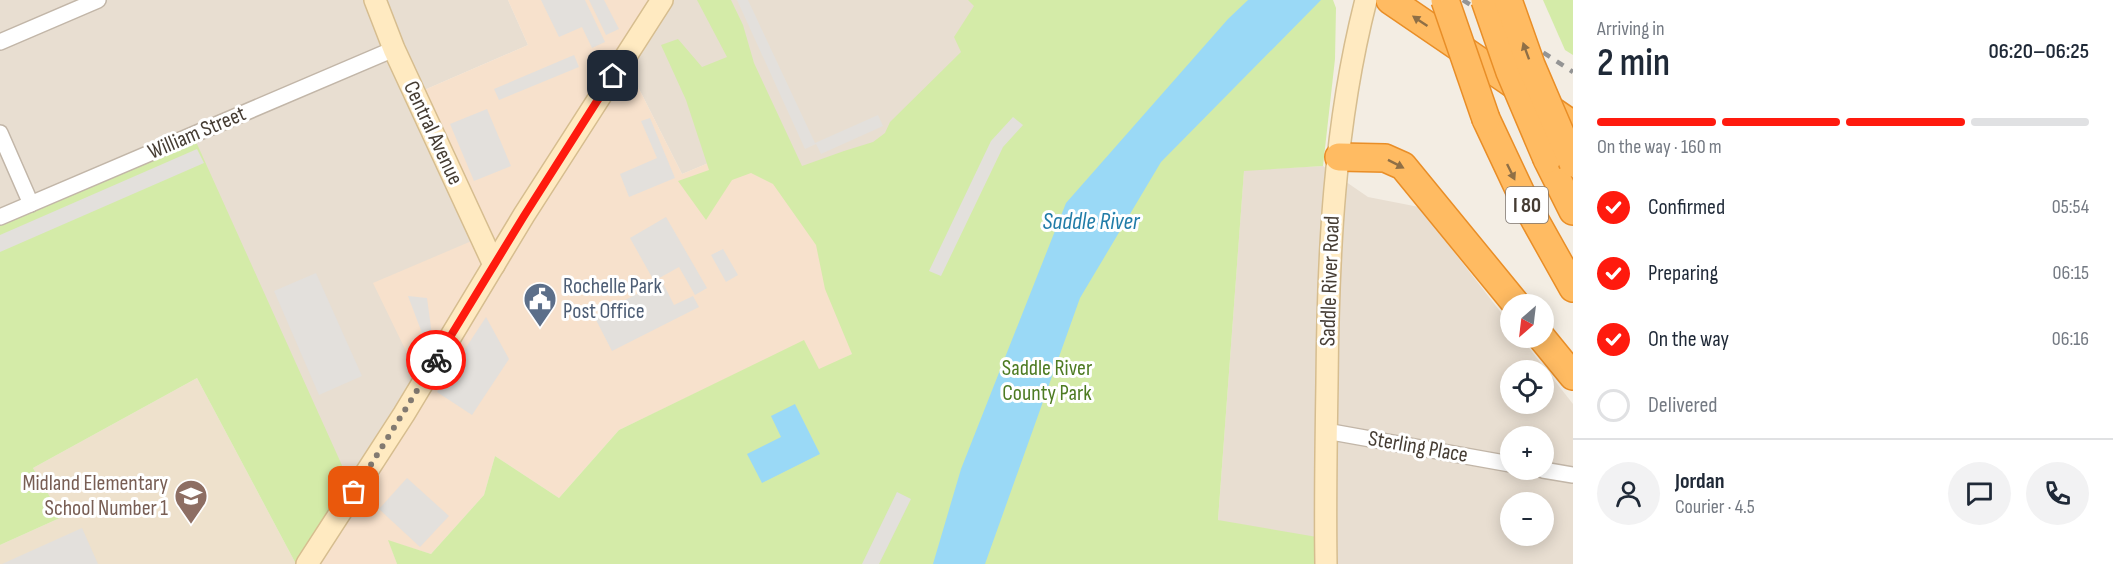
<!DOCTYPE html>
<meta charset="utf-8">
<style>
:root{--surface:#fff;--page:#f2f2f3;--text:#1f2937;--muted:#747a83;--line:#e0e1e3;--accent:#ff1a0e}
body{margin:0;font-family:"Sofia Sans Condensed",sans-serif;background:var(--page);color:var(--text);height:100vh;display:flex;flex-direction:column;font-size:22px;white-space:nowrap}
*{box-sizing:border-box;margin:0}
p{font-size:20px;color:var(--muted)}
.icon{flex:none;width:33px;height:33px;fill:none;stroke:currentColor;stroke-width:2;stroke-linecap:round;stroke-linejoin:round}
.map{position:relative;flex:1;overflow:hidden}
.sheet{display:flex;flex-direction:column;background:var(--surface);width:540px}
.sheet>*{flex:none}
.needle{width:39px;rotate:208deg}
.controls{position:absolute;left:1500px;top:294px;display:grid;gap:12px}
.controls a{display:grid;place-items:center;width:54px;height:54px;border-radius:50%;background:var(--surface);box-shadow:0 3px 15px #0003;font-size:30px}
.pin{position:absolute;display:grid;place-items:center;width:51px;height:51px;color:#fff;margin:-26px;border-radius:12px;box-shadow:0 3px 9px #0006}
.courier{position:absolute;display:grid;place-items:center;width:60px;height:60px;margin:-30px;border:4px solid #ff1a0e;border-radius:50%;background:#fff;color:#222;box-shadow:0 2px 8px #0007}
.headline em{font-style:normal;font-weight:600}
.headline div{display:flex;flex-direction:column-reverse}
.headline{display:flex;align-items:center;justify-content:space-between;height:102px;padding:0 24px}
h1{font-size:39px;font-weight:600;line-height:45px}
.bar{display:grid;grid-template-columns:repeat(4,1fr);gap:9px 6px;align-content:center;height:72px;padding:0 24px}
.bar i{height:8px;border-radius:4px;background:var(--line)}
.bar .active{background:var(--accent)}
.bar p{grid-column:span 4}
.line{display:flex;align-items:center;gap:15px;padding:0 24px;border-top:2px solid var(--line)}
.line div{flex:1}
.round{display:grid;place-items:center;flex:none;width:63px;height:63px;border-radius:32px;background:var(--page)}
ol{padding:0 24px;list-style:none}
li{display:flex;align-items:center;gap:18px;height:66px}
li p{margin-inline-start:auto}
li .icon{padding:6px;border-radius:50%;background:var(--accent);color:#fff;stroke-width:4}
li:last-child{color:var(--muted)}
li i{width:33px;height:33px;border:3px solid var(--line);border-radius:50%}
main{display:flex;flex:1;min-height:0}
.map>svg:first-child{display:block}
</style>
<main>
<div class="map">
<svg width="1573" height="564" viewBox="0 0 1573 564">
<rect width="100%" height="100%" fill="#f3ede3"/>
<g fill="#e8ded1" fill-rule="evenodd">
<path d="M 0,0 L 508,0 L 528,45 L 415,94 L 481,237 L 422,384 L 354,492 L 0,217 Z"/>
<path d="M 662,0 L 985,0 L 1001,14 L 871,163 L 810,189 L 783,132 L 682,174 L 624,59 Z"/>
<path d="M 1323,166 L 1368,197 L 1419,207 L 1510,324 L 1510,338 L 1521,338 L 1573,404 L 1573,564 L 1318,564 L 1218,520 L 1244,170 ZM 1510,370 L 1544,370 L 1544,404 L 1510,404 ZM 1510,436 L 1544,436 L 1544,470 L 1510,470 ZM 1510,502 L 1544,502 L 1544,536 L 1510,536 Z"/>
</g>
<path fill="#f7e1cc" d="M 508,0 L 662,0 L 624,59 L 682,174 L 783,132 L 821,232 L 852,354 L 819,370 L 804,341 L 619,430 L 559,498 L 495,456 L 484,495 L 431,554 L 389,541 L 397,564 L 307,564 L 422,384 L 373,283 L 481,237 L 415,94 L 528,45 Z"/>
<path fill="#eee1cc" d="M 197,378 L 296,564 L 0,564 L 0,545 L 62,517 L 33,468 Z"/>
<g fill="#d4eba8">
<path d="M 697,0 L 731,0 L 743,25 L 754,63 L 802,166 L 844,151 L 873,142 L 885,133 L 890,122 L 961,52 L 954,37 L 974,6 L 968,0 L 1333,0 L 1336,8 L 1335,59 L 1323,166 L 1244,171 L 1218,520 L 1317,537 L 1318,564 L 397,564 L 388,540 L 431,554 L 484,495 L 495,456 L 559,498 L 619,430 L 804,340 L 819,369 L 852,354 L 825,289 L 816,245 L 773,184 L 751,173 L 732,180 L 706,220 L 678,181 L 709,170 L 686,100 L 661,45 L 678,39 L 702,67 L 727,57 Z"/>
<path d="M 1543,0 L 1573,0 L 1573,55 L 1565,50 Z"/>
<path d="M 193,135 L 354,492 L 307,564 L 296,564 L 197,378 L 33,468 L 62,517 L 0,545 L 0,216 Z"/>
</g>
<g fill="#e3e0dc">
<path d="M 541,0 L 585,0 L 605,42 L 592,48 L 582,27 L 559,37 Z"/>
<path d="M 589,0 L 604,0 L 619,29 L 606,35 Z"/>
<path d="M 737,0 L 748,0 L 815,143 L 878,115 L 883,126 L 821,154 L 816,144 L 805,149 Z"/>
<path d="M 574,55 L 579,67 L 499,100 L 494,89 Z"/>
<path d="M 487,109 L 511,166 L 474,181 L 450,124 Z"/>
<path d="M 1013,117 L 1023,125 L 1003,147 L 941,276 L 929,271 L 991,141 Z"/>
<path d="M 650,118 L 675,178 L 629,197 L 620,174 L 657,158 L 641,121 Z"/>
<path d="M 197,149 L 204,163 L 0,252 L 0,235 Z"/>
<path d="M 666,217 L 707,288 L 695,295 L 679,267 L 654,281 L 630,238 Z"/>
<path d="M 723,249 L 738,275 L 726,282 L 711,255 Z"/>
<path d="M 316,273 L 362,376 L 319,395 L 274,291 Z"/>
<path d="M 662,281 L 674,305 L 693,296 L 699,307 L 612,351 L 594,316 Z"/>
<path d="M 408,296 L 427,298 L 432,335 L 422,333 Z"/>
<path d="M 486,317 L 509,359 L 472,415 L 437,392 Z"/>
<path d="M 407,478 L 449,516 L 420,547 L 379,509 Z"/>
<path d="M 897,492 L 911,499 L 879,564 L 862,564 Z"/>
<path d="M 82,528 L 98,564 L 2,564 Z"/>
</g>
<g fill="#9ad9f6">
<path d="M 1248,0 L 1321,0 L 1161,162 L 1080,298 L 985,564 L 933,564 L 961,469 L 1066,203 L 1228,19 Z"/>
<path d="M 795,404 L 820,454 L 762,483 L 747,454 L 781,437 L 771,416 Z"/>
</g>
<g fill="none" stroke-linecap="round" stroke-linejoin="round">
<g stroke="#c2b6a8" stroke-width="18">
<g id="street">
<path d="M 0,42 L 98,0"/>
<path d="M 0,133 L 31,204"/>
<path d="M 0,217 L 394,49"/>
<path d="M 1326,431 L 1510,464"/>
<path d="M 1543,470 L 1573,475"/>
</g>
</g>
<g stroke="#d6bd8f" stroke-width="24">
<g id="secondary">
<path d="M 375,0 L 394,49 L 494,265"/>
<path d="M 307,564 L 404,414 L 524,215 L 662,0"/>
<path d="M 1326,564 C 1325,504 1326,443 1327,383 C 1328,254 1334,125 1366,0"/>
</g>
</g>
<g stroke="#e98e27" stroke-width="30">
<g id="highway">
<path d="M 1390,0 L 1573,125"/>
<path d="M 1486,119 L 1526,204 L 1573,288"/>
<path d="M 1339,157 L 1385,158 L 1403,166 L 1516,304"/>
<path d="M 1547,159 L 1573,211"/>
<path d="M 1542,338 L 1573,376"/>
</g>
</g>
<use href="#street" stroke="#fff" stroke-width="15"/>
<use href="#secondary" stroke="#ffeac1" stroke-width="21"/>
<use href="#highway" stroke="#ffbb62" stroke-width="27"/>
<path stroke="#949494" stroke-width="4.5" stroke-dasharray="8 8" stroke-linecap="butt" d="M 1463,0 L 1573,72"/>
<g stroke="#e98e27" stroke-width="30" stroke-linecap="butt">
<g id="highway-bridge">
<path d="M 1445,0 L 1486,119"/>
<path d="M 1485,0 L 1510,72 L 1547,159"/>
<path d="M 1508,0 L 1531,65 L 1573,163"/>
</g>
</g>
<use href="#highway-bridge" stroke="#ffbb62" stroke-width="27"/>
</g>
<defs><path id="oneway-solid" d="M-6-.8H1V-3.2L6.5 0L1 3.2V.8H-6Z" transform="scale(1.5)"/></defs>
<g fill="#8f6f46">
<use href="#oneway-solid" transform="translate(1420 21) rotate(-146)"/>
<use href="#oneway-solid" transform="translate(1526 51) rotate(-110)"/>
<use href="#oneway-solid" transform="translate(1396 164) rotate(27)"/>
<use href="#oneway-solid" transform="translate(1511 172) rotate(64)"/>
</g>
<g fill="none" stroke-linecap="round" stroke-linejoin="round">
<path stroke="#827a71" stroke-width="6" stroke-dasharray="0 10.8" d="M 354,492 L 436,360"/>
<path stroke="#ff1a0e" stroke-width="8" d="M 436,360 L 524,216 L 613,76"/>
</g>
<defs>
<g id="civic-pin" transform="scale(1.725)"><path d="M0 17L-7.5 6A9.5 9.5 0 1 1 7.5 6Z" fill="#5c6f8a" stroke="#fff"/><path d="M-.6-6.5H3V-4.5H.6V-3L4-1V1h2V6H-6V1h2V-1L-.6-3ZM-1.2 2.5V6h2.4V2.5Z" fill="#fff"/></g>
<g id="school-pin" transform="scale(1.725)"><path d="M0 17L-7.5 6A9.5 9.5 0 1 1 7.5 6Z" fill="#8d6e63" stroke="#fff"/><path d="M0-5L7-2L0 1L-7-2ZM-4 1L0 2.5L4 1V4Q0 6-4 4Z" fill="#fff"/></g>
</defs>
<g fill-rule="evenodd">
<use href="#civic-pin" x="540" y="299"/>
<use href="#school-pin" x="191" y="496"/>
</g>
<g text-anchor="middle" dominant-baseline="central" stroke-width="6" stroke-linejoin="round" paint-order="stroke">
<rect fill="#fff" stroke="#7d7670" stroke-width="1.5" x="1506" y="187" width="42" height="36" rx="4.5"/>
<g font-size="21" font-weight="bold" fill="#453c33">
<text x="1527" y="205">I 80</text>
</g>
<g font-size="22" fill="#453c33" stroke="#fff">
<text transform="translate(197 133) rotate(-23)">William Street</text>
<text transform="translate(433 133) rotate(65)">Central Avenue</text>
<text transform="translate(1330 281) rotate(-88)">Saddle River Road</text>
<text transform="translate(1418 447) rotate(10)">Sterling Place</text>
</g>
<g font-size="22" fill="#4e5e75" stroke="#fff" text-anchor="start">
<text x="563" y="286">Rochelle Park<tspan x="563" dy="25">Post Office</tspan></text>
</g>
<g font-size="22" fill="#4d7b22" stroke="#fff">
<text x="1047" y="368">Saddle River<tspan x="1047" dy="25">County Park</tspan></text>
</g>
<g font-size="22" fill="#785e54" stroke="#fff" text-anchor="end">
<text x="168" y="483">Midland Elementary<tspan x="168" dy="25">School Number 1</tspan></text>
</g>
<g font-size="24" font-style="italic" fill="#227da8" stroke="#fff">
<text x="1091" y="221">Saddle River</text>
</g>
</g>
</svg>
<div class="controls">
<a><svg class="needle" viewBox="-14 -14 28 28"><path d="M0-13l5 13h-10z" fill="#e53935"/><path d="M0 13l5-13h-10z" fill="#747a83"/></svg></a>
<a><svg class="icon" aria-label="locate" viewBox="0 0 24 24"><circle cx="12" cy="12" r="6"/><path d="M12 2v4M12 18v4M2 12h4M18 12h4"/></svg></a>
<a>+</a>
<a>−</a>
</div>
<div class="pin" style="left:354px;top:492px;background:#ea580c"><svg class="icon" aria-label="bag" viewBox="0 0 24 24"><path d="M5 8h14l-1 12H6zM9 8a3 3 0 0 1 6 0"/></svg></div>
<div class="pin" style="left:613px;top:76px;background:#1f2937"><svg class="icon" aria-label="home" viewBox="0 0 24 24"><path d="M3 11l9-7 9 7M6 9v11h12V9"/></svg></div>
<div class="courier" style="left:436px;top:360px"><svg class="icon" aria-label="bike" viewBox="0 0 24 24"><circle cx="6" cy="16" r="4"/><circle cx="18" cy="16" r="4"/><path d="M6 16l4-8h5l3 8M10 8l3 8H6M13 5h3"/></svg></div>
</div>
<section class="sheet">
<div class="headline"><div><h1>2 min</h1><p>Arriving in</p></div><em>06:20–06:25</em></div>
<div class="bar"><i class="active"></i><i class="active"></i><i class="active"></i><i></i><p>On the way · 160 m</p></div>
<ol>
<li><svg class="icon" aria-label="check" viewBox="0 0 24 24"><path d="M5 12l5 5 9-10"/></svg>Confirmed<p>05:54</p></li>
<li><svg class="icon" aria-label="check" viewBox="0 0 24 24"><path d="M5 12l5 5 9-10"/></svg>Preparing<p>06:15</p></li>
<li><svg class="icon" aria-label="check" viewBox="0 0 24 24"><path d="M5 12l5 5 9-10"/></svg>On the way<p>06:16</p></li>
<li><i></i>Delivered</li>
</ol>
<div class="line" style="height:108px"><a class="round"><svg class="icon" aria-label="person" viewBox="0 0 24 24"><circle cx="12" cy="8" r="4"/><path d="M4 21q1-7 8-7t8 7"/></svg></a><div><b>Jordan</b><p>Courier · 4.5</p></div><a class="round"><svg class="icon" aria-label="chat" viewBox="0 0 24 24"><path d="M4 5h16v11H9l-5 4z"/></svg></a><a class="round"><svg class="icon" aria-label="phone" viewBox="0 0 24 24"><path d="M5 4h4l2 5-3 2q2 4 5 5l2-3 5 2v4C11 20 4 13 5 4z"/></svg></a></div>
</section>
</main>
